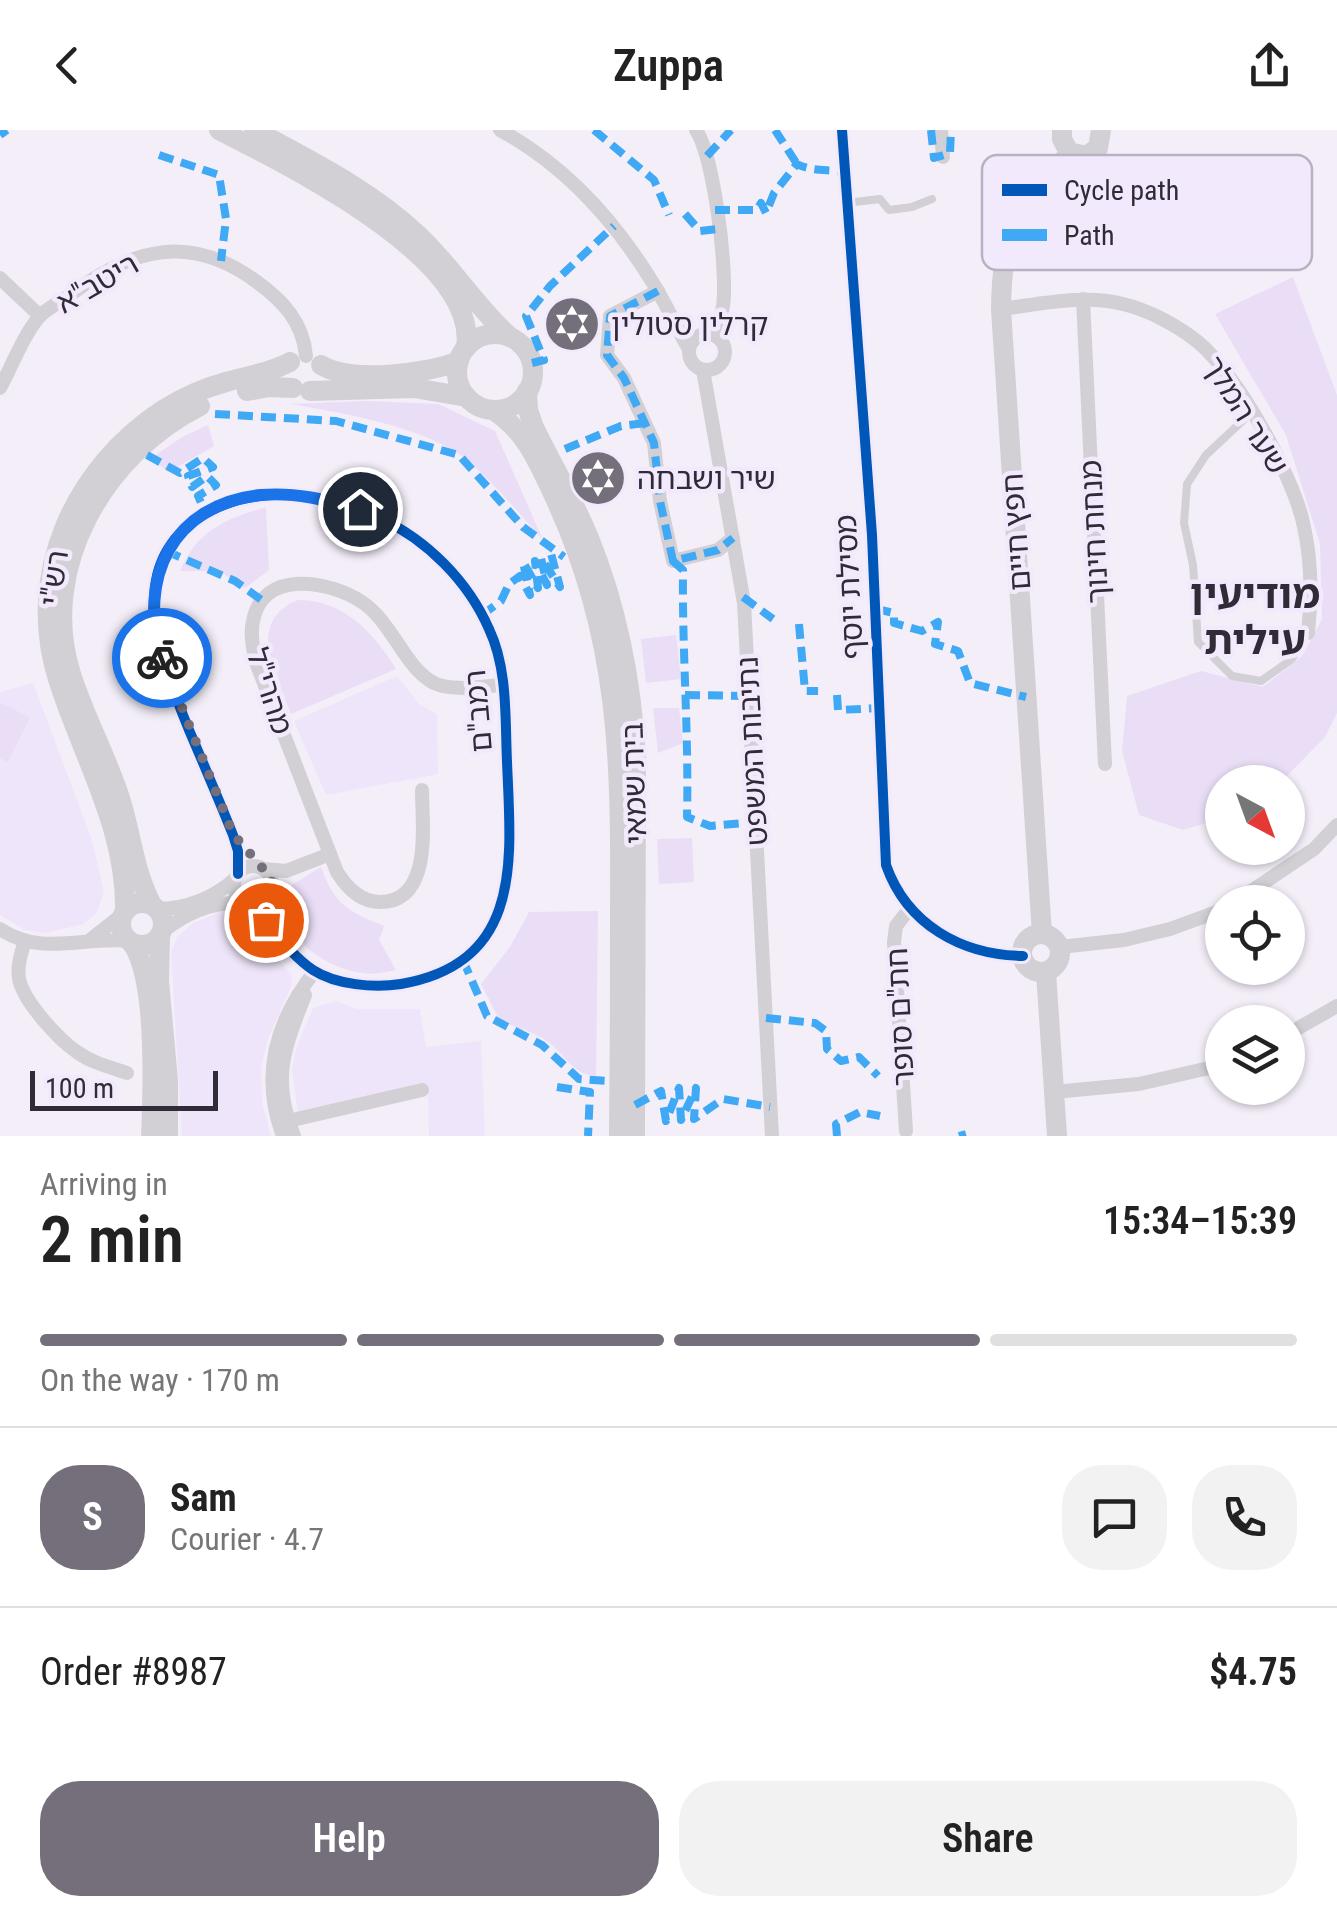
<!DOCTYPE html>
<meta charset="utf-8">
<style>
:root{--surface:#fff;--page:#f2f2f2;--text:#222;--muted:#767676;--line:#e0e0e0;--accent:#746f7a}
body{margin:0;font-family:"Roboto Condensed","Noto Sans Hebrew",sans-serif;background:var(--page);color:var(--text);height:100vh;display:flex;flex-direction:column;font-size:38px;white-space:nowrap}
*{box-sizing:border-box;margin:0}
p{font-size:32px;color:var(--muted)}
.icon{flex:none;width:55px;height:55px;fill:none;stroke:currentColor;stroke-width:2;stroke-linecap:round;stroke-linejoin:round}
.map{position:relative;height:1006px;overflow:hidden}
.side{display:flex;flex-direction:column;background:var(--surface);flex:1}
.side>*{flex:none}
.needle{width:65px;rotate:139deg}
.buttons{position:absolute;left:1205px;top:635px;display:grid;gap:20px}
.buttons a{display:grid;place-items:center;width:100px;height:100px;border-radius:50%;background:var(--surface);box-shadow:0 2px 8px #0004;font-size:50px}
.scale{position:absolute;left:30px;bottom:25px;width:188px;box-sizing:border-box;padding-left:10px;border:5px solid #302b36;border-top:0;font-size:28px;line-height:35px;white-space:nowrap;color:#302b36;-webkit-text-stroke:8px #f2eafc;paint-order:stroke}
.pin{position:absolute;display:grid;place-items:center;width:85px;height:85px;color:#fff;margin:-42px;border:5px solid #fff;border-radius:50%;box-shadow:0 2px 10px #0007}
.courier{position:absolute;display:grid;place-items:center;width:100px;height:100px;margin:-50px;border:8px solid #1a73e8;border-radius:50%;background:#fff;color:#222;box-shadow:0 2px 12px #0007}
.summary em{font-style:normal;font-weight:600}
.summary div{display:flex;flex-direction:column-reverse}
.summary{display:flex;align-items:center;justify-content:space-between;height:170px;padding:0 40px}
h1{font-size:65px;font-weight:600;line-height:75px}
.bar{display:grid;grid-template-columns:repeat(4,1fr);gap:15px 10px;align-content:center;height:120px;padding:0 40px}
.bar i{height:12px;border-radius:8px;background:var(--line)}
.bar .active{background:var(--accent)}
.bar p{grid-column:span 4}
.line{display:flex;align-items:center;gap:25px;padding:0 40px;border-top:2px solid var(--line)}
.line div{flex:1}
.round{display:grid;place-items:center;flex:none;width:105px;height:105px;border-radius:40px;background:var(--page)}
.primary-button{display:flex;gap:20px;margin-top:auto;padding:20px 40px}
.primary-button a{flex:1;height:115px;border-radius:40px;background:var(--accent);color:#fff;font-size:40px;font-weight:600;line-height:115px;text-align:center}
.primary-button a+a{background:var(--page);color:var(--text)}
header{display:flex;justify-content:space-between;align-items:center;height:130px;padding:0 40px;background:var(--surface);font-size:45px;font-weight:600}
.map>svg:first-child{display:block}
</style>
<header><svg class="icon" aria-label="back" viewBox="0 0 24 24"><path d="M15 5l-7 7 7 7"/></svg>Zuppa<svg class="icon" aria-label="share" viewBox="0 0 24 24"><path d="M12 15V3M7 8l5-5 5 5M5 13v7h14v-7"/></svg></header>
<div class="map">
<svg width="1337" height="1006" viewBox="0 0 1337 1006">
<rect width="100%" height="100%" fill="#f3eef8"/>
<g fill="#efe5fa">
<path d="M 397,546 L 419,574 L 437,584 L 438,644 L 326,665 L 294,591 Z"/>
<path d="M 33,553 L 92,710 L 104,762 L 96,784 L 83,794 L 46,803 L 25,800 L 0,785 L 0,562 Z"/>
<path d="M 223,781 L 237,783 L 291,844 L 292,854 L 268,909 L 261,937 L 262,973 L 271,1006 L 182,1006 L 171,823 L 177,807 L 193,793 Z"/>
<path d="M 336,871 L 357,879 L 420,879 L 426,917 L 481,911 L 485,1006 L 429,1006 L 428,959 L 298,985 L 292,939 L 296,919 L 313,878 Z"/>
</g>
<g fill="#eadef7">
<path d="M 1293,147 L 1337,265 L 1337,583 L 1325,607 L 1281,652 L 1222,652 L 1222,688 L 1183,700 L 1139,685 L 1122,621 L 1127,566 L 1201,541 L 1263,557 L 1302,526 L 1322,489 L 1320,414 L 1286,305 L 1215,184 Z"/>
<path d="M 367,271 L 438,274 L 495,301 L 543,410 C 519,383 495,354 468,331 C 428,297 342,283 291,274 Z"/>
<path d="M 208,295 L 214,316 L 168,342 L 151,328 L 184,306 Z"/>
<path d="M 266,377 L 269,440 L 245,458 L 219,441 L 180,441 C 196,401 227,388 266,377 Z"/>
<path d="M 298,470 C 343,469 375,504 396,539 L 291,584 C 276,546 245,491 298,470 Z"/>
<path d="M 676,505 L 681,549 L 646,553 L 641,509 Z"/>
<path d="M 0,573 L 30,587 L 8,632 L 0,628 Z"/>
<path d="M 653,578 L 679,578 L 683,613 L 658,623 Z"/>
<path d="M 692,708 L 694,752 L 659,754 L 657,709 Z"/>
<path d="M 321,737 C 335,776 348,781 384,796 L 379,810 L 396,840 C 385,842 374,845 363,843 C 325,838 282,808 281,766 L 290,756 Z"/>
<path d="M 598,781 L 596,946 C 571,945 565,922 545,910 C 532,901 514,897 500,891 L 481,854 L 510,817 L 529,782 Z"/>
</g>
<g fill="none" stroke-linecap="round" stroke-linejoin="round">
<g stroke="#d2d0d4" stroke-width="8">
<path d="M 846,73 L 880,69 L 889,80 L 912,77 L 932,69"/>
<path d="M 1252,282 L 1206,325 L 1187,354 L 1184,393 L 1193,435 L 1198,512 L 1232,546 L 1261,551 L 1292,529 L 1308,503"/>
</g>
<g stroke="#d2d0d4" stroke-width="14">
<path d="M 500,0 C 568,37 617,93 656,158 C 668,178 677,199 689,219"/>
<path d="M 696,0 C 714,26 728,143 723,176 C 722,186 717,195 713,205"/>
<path d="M 842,0 L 872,405 L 886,735 C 907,795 962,825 1023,826"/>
<path d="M 941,0 L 943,27"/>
<path d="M 0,148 L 40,186"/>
<path d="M 658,161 L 610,186 L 607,225 L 624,248 L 654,313 L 660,371 L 673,431 L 718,420 L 733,408"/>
<path d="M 1083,169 L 1105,634"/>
<path d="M 1001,179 C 1041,174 1084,164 1123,174 C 1149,180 1178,196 1198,212 C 1237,244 1295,348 1304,397 C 1312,433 1312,466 1308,503"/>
<circle cx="707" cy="222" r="18"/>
<path d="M 703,240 L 744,473 L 772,1006"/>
<path d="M 0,258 C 11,238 26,199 42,184 C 51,176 64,170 74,162 C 135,117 192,104 257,152 C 283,171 303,192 306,226"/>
<path d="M 422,660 C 422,694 433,772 380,772 C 361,772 347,758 337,742 L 255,530 C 253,517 250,504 253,491 C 263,438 330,451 362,472 C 393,493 404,537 434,553 C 453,562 482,556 503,555"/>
<circle cx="253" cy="755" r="19"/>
<path d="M 264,739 L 286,741 L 330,724"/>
<path d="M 238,744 L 238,721 L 233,705 C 219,670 204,635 189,600 C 157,522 118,422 219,377 C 269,355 331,365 380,388 C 427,410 468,451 489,499 C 508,539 505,588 507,632 C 511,729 524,833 401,854 C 374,858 336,855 313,840 C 288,823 271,795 250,775"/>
<path d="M 1235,772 L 1314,719 L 1337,695"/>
<path d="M 158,779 C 186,779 214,768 235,749"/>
<path d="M 0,799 C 41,827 85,806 130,811"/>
<path d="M 162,802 C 186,783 214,771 244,773"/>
<path d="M 90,810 L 123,784"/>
<path d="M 25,811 C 21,824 17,835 19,849 C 24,872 58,909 77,922 C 92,933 110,937 127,943"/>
<path d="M 1060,817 L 1124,810 L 1170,799 L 1222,780"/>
<path d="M 1288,904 L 1337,876"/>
<path d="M 1054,962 L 1139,954 L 1222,935"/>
<path d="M 288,991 L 422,960"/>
<path d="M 906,1001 L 894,812 L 896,796 L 910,778"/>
<path d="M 283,1006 C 260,946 276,890 315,841"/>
<path d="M 294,1006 C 271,950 284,918 305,865"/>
</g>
<g stroke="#d2d0d4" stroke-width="20">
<path d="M 219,0 C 285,34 480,128 466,218"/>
<path d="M 254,0 C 311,31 369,59 417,104 C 451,135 475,176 510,207"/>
<path d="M 1062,0 L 1062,9 L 1069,22 L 1086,26 L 1098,18 L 1101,0"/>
<circle cx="495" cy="242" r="38"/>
<path d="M 321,235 C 350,253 428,244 459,231"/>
<path d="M 247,261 L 269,257 L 293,258"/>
<path d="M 310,261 L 414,258 L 467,267"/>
<path d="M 527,261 L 528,280 L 533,295 C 551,333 573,369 589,408 C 617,477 632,554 636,629 L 635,1006"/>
<path d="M 493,280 C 526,301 538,332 554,366 C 619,505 621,627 620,777 C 620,853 620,930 619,1006"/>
<circle cx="142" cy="794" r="21"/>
<path d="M 152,775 C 134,742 131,701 119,665 C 105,624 84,585 71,544 C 37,437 106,323 200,276"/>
<path d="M 125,781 C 127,699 82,626 58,549 C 25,445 74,338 163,280 C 182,268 204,258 226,252 C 248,246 269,243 290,232"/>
<path d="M 1042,804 L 1001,179 C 1002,104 1016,74 1071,23"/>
<circle cx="1041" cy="823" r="19"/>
<path d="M 160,805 L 159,851 L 168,951 L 168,1006"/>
<path d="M 132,813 C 157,849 153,961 151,1006"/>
<path d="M 1046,842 L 1057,1006"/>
</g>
<g stroke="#3fa9f5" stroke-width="8" stroke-dasharray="15 8" stroke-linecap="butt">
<path d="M 594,0 L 654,50 L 669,85"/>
<path d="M 775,0 L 797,34"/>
<path d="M 931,0 L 934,28 L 950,23 L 951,0"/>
<path d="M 0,5 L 7,0"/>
<path d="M 159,25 L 219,45 L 226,89 L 221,131"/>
<path d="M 707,26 L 731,0"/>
<path d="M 715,80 L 757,80 L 761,73 L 766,83 L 774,63 L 797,34 C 812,42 828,39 844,42"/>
<path d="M 685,84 L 700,101 L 718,99"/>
<path d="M 658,161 L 610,186 L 607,225 L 624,248 L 654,313 L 660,371 L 673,431 L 718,420 L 733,408"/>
<path d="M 532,233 L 544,230 L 526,186 L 550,156 L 614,96"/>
<path d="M 215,284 L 336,291 L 459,325 L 523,397 L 564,427"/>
<path d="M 565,319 L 621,296 L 645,293"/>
<path d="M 147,325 L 180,343 L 203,328 L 213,337 L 188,346 L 192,357 L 207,346 L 216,355 L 198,366 L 206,384"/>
<path d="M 166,421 L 235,451 L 263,471"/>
<path d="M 673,431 L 683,440 C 682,522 689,604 687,687 L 710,696 L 756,692"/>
<path d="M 743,467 L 773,489"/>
<path d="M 876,479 L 894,483 L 894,493 L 922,501 L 938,492 L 935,514 L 958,521 L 970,553 L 1026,567"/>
<path d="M 482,485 L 501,471 L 509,454 L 520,446 L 530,465 L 523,432 L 538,458 L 535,431 L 547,455 L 541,428 L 560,457 L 549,416"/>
<path d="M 799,494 L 805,561 L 818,561"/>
<path d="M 685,565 L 749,566"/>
<path d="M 837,565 L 838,580 L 880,578"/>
<path d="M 463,830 L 487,886 L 542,915 L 579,949 L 608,951"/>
<path d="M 766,888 L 815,893 L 826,901 L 827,919 L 841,931 L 859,927 L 878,946"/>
<path d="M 557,957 L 590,962 L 588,1006"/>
<path d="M 635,975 L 661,961 L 666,991 L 679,958 L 681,990 L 696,958 L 694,989 L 723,969 L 770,977"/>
<path d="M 837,1006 L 836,994 L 860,982 L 880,986"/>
<path d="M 959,1006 L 966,1004"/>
</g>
<g stroke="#f2eafc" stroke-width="16">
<g id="cycleway">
<path d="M 842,0 L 872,405 L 886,735 C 907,795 962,825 1023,826"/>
<path d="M 238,744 L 238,721 L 233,705 C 219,670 204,635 189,600 C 157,522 118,422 219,377 C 269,355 331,365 380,388 C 427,410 468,451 489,499 C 508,539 505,588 507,632 C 511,729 524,833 401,854 C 374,858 336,855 313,840 C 288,823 271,795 250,775"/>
</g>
</g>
<use href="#cycleway" stroke="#0057b8" stroke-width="10"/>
</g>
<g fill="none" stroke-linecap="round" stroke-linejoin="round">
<path stroke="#746f7a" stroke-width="10" stroke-dasharray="0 18" d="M 162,528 L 233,704 L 272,749 L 269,773 L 275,801 L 266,790"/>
<path stroke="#1a73e8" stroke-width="12" d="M 162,528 C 137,449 172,374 261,365 C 295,362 327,370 360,379"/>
</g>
<defs>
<g id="synagogue-disc" transform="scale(2.875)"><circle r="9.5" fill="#746f7a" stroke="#f2eafc"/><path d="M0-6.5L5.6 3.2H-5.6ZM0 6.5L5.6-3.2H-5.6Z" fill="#fff"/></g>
</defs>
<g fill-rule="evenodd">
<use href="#synagogue-disc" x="572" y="194"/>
<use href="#synagogue-disc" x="598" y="348"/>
</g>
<g text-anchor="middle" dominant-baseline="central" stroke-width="9" stroke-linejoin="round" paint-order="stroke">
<g font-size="30" fill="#302b36" stroke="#f2eafc">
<text transform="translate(97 153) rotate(-30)">ריטב"א</text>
<text transform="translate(1246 285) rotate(58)">שער המלך</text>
<text transform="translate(1016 402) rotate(-94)">חפץ חיים</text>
<text transform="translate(1094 402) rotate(-93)">מנחת חינוך</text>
<text transform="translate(54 448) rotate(-82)">רש"י</text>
<text transform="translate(849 457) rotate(-93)">מסילת יוסף</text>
<text transform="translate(270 561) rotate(72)">מהרי"ל</text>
<text transform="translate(478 581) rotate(-95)">רמב"ם</text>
<text transform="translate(752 621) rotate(-93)">נתיבות המשפט</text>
<text transform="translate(634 653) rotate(-92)">בית שמאי</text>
<text transform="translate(900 887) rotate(-93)">חת"ם סופר</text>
</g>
<g font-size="30" fill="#302b36" stroke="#f2eafc" text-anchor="start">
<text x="611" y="194">קרלין סטולין</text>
<text x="637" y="348">שיר ושבחה</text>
</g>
<g font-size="40" font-weight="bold" fill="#302b36" stroke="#f2eafc">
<text x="1255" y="464">מודיעין<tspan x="1255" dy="46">עילית</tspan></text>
</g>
</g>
<rect x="982" y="25" width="330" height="115" rx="15" fill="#f2eafc" stroke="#b8b1c1" stroke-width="2.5"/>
<rect x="1002" y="54" width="45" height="12" fill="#0057b8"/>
<rect x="1002" y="99" width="45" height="12" fill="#3fa9f5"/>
<g font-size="28" fill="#302b36">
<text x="1064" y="70">Cycle path</text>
<text x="1064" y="115">Path</text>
</g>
</svg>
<div class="buttons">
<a><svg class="needle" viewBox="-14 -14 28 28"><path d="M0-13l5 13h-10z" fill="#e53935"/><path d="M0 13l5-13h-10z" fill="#767676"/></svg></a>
<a><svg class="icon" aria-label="locate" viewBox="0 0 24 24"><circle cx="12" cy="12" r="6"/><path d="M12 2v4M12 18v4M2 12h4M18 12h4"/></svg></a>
<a><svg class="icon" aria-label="layers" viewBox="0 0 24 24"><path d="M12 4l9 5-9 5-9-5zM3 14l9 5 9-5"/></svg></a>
</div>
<div class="scale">100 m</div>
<div class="pin" style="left:266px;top:790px;background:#ea580c"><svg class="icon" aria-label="bag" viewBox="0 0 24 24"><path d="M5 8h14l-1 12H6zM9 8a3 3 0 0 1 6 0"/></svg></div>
<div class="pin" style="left:360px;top:379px;background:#1f2937"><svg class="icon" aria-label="home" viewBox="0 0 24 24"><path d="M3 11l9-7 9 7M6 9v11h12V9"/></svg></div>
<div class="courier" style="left:162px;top:528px"><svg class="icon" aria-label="bike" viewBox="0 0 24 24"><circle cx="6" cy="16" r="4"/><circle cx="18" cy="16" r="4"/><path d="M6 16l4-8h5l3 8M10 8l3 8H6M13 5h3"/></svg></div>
</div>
<section class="side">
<div class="summary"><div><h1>2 min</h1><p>Arriving in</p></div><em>15:34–15:39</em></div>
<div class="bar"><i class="active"></i><i class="active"></i><i class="active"></i><i></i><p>On the way · 170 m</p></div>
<div class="line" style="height:180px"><b class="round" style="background:var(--accent);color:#fff">S</b><div><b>Sam</b><p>Courier · 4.7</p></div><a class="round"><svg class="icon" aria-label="chat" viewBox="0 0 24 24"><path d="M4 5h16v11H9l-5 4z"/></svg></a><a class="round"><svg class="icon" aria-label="phone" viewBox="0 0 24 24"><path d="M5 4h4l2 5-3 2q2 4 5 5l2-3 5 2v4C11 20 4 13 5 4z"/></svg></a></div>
<div class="line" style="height:130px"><div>Order #8987</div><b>$4.75</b></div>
<div class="primary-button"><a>Help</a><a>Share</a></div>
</section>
